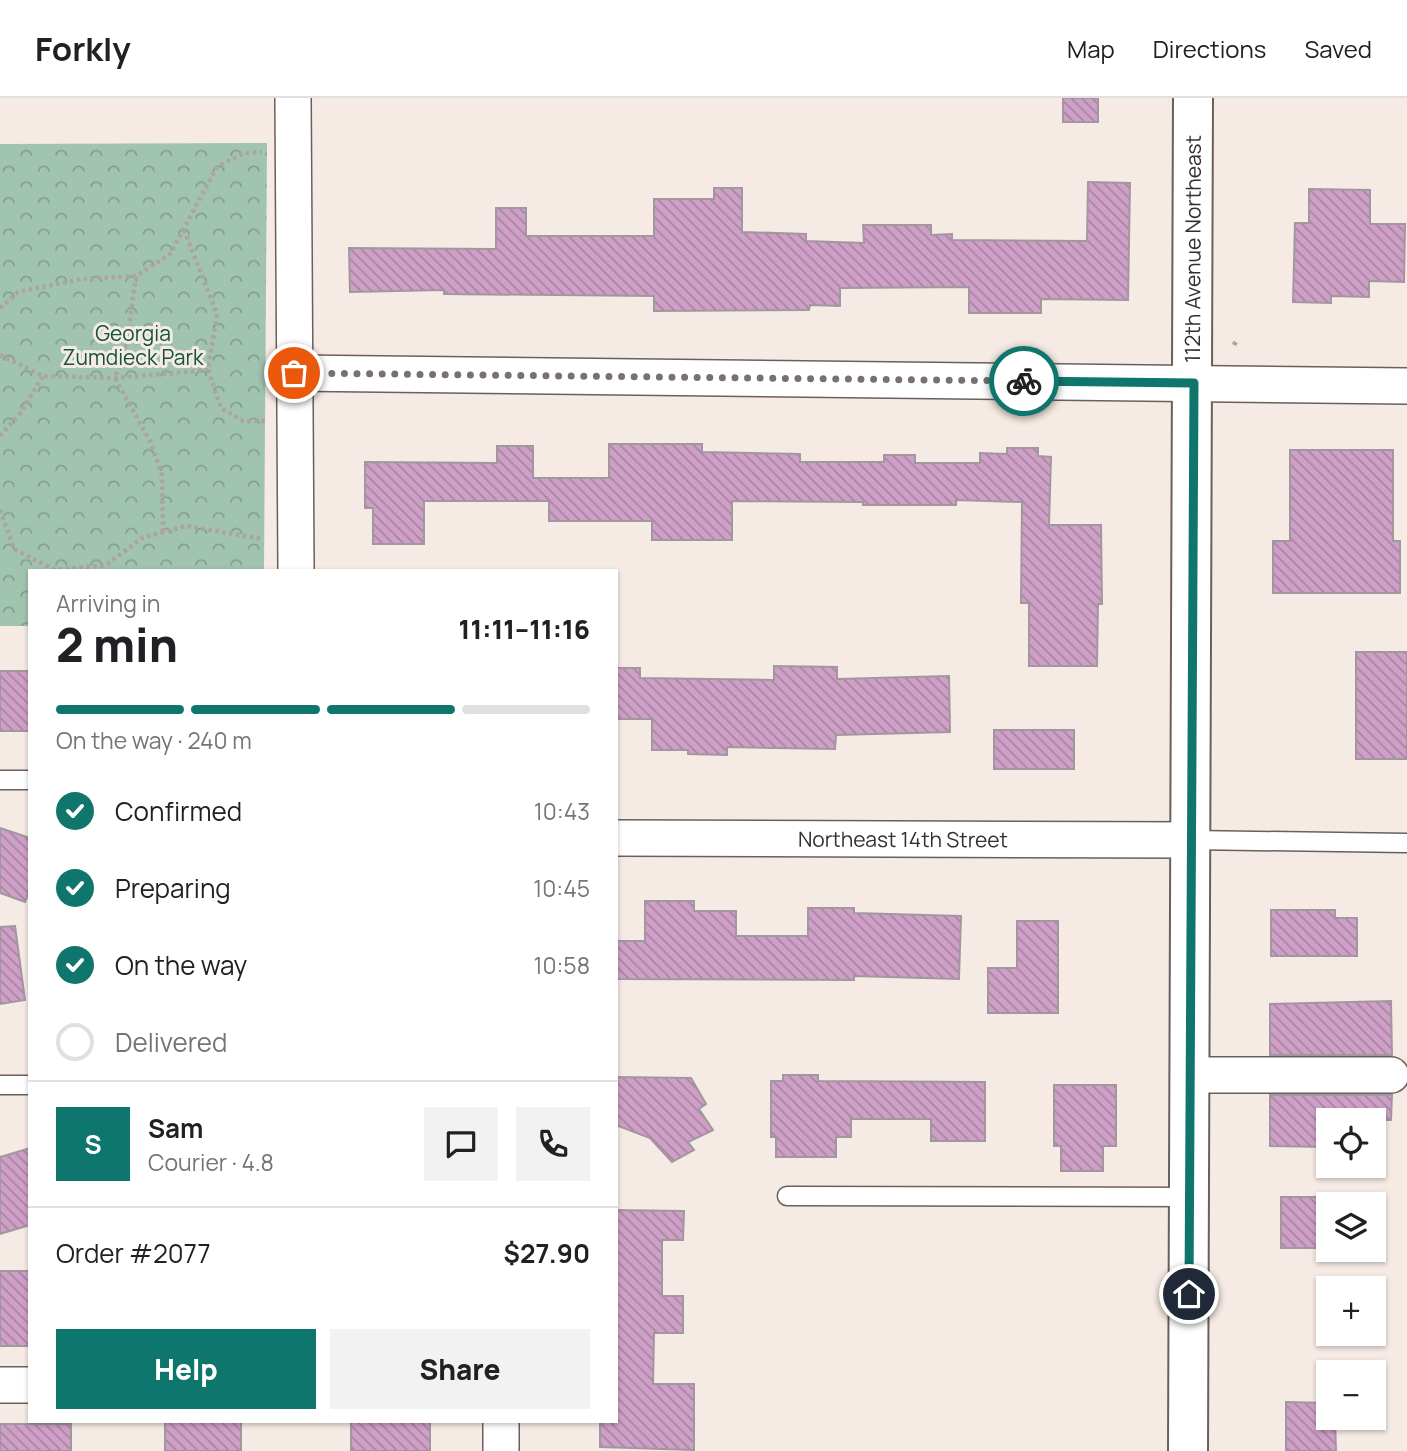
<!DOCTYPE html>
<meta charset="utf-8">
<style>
:root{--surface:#fff;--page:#f2f2f2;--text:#202124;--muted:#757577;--line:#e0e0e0;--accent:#0f766e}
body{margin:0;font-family:Manrope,sans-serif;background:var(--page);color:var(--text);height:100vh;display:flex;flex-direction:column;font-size:26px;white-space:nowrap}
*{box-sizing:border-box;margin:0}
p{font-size:23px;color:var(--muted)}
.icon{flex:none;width:38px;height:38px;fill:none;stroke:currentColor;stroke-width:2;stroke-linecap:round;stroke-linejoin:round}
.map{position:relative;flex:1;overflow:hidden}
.panel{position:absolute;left:28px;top:471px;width:590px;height:854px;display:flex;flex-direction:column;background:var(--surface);border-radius:0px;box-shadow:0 2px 5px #0004}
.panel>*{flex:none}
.fabs{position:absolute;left:1316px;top:1010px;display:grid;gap:14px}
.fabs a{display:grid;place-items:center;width:70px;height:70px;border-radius:0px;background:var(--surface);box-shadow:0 2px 5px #0004;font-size:35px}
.pin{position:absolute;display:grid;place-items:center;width:60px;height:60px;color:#fff;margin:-30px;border:4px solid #fff;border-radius:50%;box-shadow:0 2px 7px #0007}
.courier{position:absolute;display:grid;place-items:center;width:70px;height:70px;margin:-35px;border:5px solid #0f766e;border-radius:50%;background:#fff;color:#222;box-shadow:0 2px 9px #0007}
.head em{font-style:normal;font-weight:800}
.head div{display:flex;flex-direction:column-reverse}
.head{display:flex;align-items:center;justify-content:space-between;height:119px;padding:0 28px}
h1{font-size:46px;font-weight:800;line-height:52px}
.bar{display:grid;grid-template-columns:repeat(4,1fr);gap:10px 7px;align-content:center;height:84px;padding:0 28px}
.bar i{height:9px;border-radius:5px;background:var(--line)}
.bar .active{background:var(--accent)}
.bar p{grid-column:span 4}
.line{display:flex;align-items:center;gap:18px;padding:0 28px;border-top:2px solid var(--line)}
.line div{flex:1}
.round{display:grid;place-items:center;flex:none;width:74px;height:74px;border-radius:0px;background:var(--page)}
ol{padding:0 28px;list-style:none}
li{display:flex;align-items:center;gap:21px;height:77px}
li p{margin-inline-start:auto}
li .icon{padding:7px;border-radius:50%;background:var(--accent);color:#fff;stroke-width:4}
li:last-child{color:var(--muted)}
li i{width:38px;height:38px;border:4px solid var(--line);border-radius:50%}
.cta{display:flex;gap:14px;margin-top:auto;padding:14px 28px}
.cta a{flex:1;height:80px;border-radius:0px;background:var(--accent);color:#fff;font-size:28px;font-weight:800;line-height:80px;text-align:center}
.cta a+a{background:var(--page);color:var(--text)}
header{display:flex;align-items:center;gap:42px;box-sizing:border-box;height:98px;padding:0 35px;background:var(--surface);border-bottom:2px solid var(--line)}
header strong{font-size:33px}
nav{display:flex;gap:38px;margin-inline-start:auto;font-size:24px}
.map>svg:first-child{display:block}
</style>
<header>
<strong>Forkly</strong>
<nav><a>Map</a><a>Directions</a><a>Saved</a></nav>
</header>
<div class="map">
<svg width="1407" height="1353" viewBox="0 0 1407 1353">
<defs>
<pattern id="park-crowns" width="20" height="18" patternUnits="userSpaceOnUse" patternTransform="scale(1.75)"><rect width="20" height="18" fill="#a0c4af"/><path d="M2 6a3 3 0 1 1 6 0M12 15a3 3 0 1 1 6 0" fill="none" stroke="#83a08f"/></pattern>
<pattern id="building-back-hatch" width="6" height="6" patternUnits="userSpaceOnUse" patternTransform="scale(1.75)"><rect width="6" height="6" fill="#cfa0c7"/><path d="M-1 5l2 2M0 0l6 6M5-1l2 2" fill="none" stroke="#a983a2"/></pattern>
</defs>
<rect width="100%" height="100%" fill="#f6eae4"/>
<path fill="url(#park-crowns)" d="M 267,45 L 264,472 L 30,472 L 30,528 L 0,528 L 0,46 Z"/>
<g fill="url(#building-back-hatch)" stroke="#a1989f" stroke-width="2">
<rect x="1063" y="0" width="35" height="24"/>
<path d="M 1088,84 L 1130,85 L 1128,202 L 1041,201 L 1041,215 L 969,215 L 969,189 L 840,190 L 840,208 L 810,207 L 809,212 L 654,213 L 654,198 L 444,196 L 444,192 L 350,194 L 349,150 L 496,151 L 496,110 L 526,110 L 526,138 L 654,138 L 654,101 L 714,101 L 714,90 L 742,90 L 742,134 L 806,136 L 806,143 L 864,145 L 863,127 L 931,127 L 931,137 L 952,136 L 952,142 L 1087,143 Z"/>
<path d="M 1309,91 L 1370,92 L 1370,126 L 1405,126 L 1404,184 L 1369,183 L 1369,199 L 1331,198 L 1331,205 L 1293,204 L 1295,125 L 1309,125 Z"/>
<path d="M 609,346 L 702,346 L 702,354 L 800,356 L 800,364 L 884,364 L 884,357 L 915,357 L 915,365 L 980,365 L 980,355 L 1007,356 L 1007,350 L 1038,350 L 1038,358 L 1051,359 L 1049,427 L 1101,427 L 1102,506 L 1098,506 L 1097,568 L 1029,568 L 1029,505 L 1021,505 L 1022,404 L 956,402 L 956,407 L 863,407 L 863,404 L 732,403 L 732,442 L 652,442 L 652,423 L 549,423 L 549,403 L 424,403 L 424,446 L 373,446 L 373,410 L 365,410 L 365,364 L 497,365 L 497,348 L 533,348 L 533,380 L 609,380 Z"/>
<path d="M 1290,352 L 1393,352 L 1393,443 L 1400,443 L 1400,495 L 1273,495 L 1273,443 L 1290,443 Z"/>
<rect x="1356" y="554" width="51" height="107"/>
<path d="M 774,568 L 837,569 L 837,581 L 949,578 L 950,634 L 836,637 L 835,651 L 727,649 L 727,657 L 688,656 L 688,652 L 652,652 L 652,621 L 616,621 L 616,570 L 640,570 L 640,580 L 774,582 Z"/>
<rect x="0" y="573" width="30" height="60"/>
<rect x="994" y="632" width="80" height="39"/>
<path d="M 0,730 L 30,740 L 30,791 L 25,804 L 0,795 Z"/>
<path d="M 645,803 L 694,803 L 694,813 L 736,813 L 736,838 L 808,838 L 808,810 L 854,810 L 854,815 L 961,818 L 959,881 L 854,878 L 854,882 L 616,881 L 616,843 L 645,843 Z"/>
<path d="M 1271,812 L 1335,812 L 1335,820 L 1357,820 L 1357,858 L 1271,858 Z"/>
<path d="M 1017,823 L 1058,823 L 1058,915 L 988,915 L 988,870 L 1017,870 Z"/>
<path d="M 15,828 L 25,902 L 0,906 L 0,829 Z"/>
<path d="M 1391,903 L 1392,957 L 1270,957 L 1270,906 Z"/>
<path d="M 783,977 L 818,977 L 818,983 L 985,984 L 985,1043 L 931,1043 L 931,1021 L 851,1021 L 851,1039 L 836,1039 L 836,1059 L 776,1059 L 776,1039 L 771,1039 L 771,983 L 783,983 Z"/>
<path d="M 616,979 L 691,980 L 706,1006 L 699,1011 L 713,1032 L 688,1044 L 694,1052 L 672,1064 L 650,1040 L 616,1027 Z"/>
<path d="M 1054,987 L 1116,987 L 1116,1048 L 1103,1048 L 1103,1073 L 1061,1073 L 1061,1048 L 1054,1048 Z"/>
<path d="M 1270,997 L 1392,997 L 1391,1022 L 1328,1022 L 1328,1049 L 1270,1048 Z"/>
<path d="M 30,1050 L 30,1127 L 0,1136 L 0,1059 Z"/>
<rect x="1281" y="1099" width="47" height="51"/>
<path d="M 616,1112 L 684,1113 L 683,1142 L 662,1142 L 662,1198 L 683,1198 L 683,1235 L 654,1235 L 653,1286 L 694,1286 L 694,1352 L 600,1349 L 600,1323 L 616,1323 Z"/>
<rect x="0" y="1173" width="30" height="75"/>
<path d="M 1286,1304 L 1328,1305 L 1328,1320 L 1335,1320 L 1336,1353 L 1286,1353 Z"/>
<rect x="165" y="1323" width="76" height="30"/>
<rect x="351" y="1323" width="79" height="30"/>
<rect x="0" y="1326" width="71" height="27"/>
</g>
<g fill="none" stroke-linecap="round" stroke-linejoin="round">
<g stroke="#6a605b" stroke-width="21">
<g id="lane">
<path d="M 0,682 L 30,682"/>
<path d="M 1190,742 L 1407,745"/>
<path d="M 0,987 L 30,987"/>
<path d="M 787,1098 L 1190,1099"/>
</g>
</g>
<g stroke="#6a605b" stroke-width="38">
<g id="street">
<path d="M 293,0 L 296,472"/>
<path d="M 294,275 L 1407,288"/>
<path id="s1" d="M 616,740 L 1190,742"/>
<path d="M 1190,977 L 1391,977"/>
<path d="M 0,1287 L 30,1287"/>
<path d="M 501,1353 L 501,1323"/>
</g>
</g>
<g stroke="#6a605b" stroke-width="42">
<g id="secondary">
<path id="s2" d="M 1188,1353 L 1193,0"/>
</g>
</g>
<g stroke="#ada49f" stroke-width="4.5" stroke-dasharray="3.5 3.5" stroke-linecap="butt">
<path d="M 136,178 L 127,243 L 115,280 L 151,345 L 162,377 L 163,435"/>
<path d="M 0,210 L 18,194 L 82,181 L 136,178 L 170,156 L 217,69 L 244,55 L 262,54"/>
<path d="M 1234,247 L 1237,241"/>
<path d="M 0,257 L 43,278 L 115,280 L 208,272 L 217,216 L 183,129"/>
<path d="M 208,272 L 221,310 L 243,323 L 265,323"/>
<path d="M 0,338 L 19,317 L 43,278"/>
<path d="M 0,412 L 14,451 L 55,472 L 106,467 L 142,440 L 186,428 L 263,441"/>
</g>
<use href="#lane" stroke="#fff" stroke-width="18"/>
<use href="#street" stroke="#fff" stroke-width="35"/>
<use href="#secondary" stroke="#fff" stroke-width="38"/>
</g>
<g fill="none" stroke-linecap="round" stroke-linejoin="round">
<path stroke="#79716e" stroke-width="7" stroke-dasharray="0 12.6" d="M 294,275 L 1024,283"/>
<path stroke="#0f766e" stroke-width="9" d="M 1024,283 L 1194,285 L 1189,1196"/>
</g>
<g text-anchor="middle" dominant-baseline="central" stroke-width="6" stroke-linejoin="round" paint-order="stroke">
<g font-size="21" fill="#35302e" stroke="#f6eae4">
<text stroke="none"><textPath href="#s2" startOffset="1202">112th Avenue Northeast</textPath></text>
<text stroke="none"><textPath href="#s1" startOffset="287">Northeast 14th Street</textPath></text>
</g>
<g font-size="21" fill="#0f5537" stroke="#f6eae4">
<text x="133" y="235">Georgia<tspan x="133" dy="24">Zumdieck Park</tspan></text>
</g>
</g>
</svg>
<div class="fabs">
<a><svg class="icon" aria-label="locate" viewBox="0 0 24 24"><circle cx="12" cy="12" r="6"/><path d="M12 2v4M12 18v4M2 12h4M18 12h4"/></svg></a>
<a><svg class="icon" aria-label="layers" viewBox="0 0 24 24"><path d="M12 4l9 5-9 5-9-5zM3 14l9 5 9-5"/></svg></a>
<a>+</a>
<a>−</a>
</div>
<div class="pin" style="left:294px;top:275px;background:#ea580c"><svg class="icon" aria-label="bag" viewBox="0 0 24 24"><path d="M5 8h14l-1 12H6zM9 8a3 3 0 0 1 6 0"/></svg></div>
<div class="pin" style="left:1189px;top:1196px;background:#1f2937"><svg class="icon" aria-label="home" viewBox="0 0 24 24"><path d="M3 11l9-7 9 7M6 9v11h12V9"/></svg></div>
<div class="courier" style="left:1024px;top:283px"><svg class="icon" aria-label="bike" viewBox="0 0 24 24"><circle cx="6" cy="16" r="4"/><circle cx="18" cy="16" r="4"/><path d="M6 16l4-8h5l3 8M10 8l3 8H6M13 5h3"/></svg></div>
<section class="panel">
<div class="head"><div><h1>2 min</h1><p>Arriving in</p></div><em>11:11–11:16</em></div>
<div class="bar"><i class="active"></i><i class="active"></i><i class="active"></i><i></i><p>On the way · 240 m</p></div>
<ol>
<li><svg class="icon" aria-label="check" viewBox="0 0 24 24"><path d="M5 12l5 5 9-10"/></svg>Confirmed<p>10:43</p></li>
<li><svg class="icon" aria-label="check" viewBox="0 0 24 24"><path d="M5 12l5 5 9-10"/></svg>Preparing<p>10:45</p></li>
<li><svg class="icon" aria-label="check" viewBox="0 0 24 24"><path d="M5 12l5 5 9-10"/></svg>On the way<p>10:58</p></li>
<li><i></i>Delivered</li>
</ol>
<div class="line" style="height:126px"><b class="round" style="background:var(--accent);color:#fff">S</b><div><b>Sam</b><p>Courier · 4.8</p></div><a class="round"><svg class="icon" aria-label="chat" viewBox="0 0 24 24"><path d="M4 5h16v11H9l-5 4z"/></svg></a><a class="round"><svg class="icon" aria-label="phone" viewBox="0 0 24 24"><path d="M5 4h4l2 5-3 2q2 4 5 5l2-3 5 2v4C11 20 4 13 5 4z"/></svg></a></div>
<div class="line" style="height:91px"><div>Order #2077</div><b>$27.90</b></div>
<div class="cta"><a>Help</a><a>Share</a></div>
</section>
</div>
